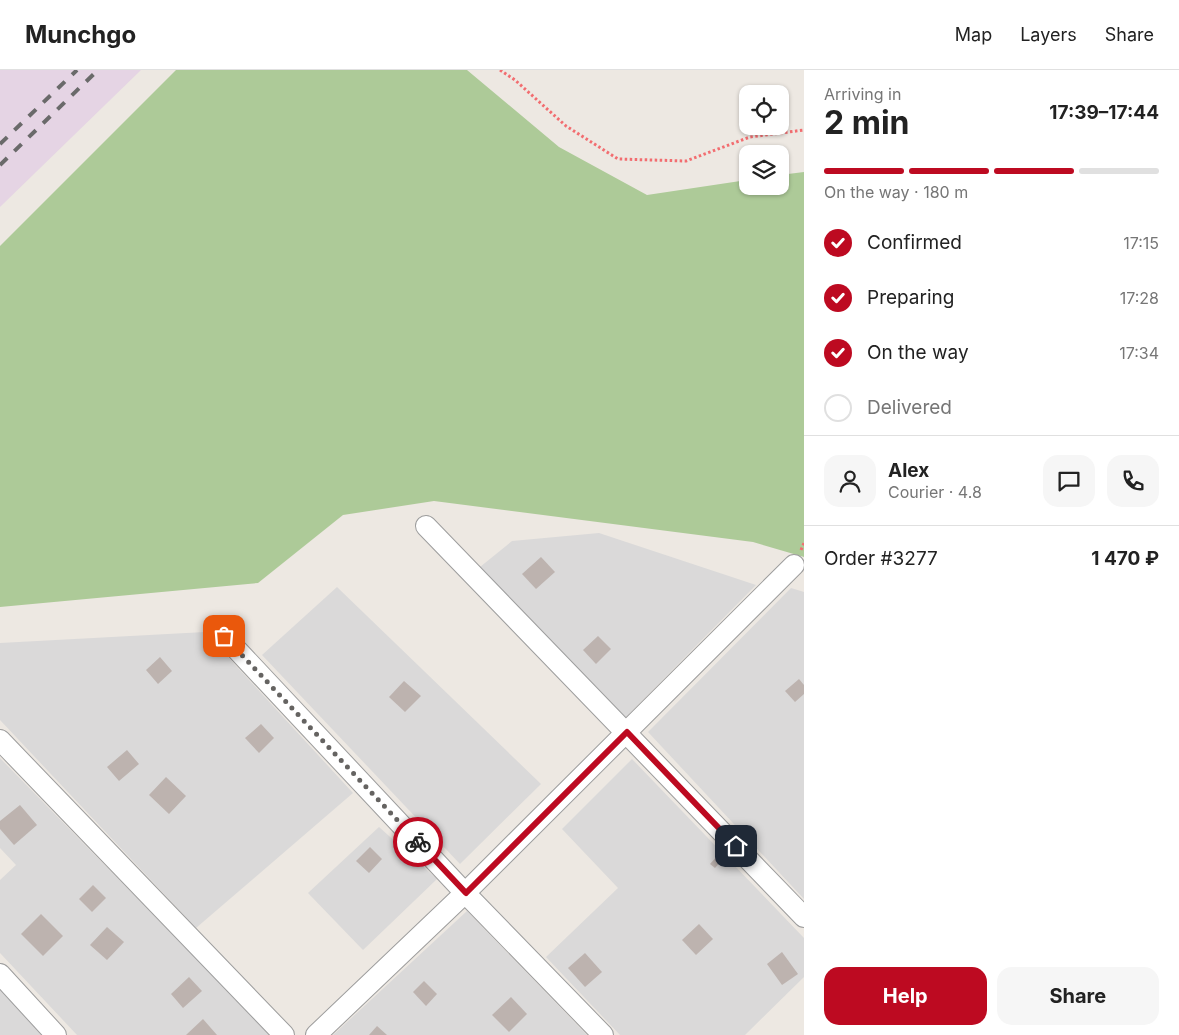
<!DOCTYPE html>
<meta charset="utf-8">
<style>
:root{--surface:#fff;--page:#f6f6f6;--text:#222;--muted:#767676;--line:#e0e0e0;--accent:#bd0a21}
body{margin:0;font-family:Inter,sans-serif;background:var(--page);color:var(--text);height:100vh;display:flex;flex-direction:column;font-size:19px;white-space:nowrap}
*{box-sizing:border-box;margin:0}
p{font-size:16px;color:var(--muted)}
.icon{flex:none;width:28px;height:28px;fill:none;stroke:currentColor;stroke-width:2;stroke-linecap:round;stroke-linejoin:round}
.map{position:relative;flex:1;overflow:hidden}
.details{display:flex;flex-direction:column;background:var(--surface);width:375px}
.details>*{flex:none}
.buttons{position:absolute;left:739px;top:15px;display:grid;gap:10px}
.buttons a{display:grid;place-items:center;width:50px;height:50px;border-radius:10px;background:var(--surface);box-shadow:0 1px 4px #0004;font-size:25px}
.pin{position:absolute;display:grid;place-items:center;width:42px;height:42px;color:#fff;margin:-21px;border-radius:10px;box-shadow:0 2px 8px #0006}
.courier{position:absolute;display:grid;place-items:center;width:50px;height:50px;margin:-25px;border:4px solid #bd0a21;border-radius:50%;background:#fff;color:#222;box-shadow:0 1px 6px #0007}
.head em{font-style:normal;font-weight:700}
.head div{display:flex;flex-direction:column-reverse}
.head{display:flex;align-items:center;justify-content:space-between;height:85px;padding:0 20px}
h1{font-size:32px;font-weight:700;line-height:38px}
.bar{display:grid;grid-template-columns:repeat(4,1fr);gap:8px 5px;align-content:center;height:60px;padding:0 20px}
.bar i{height:6px;border-radius:4px;background:var(--line)}
.bar .selected{background:var(--accent)}
.bar p{grid-column:span 4}
.line{display:flex;align-items:center;gap:12px;padding:0 20px;border-top:1px solid var(--line)}
.line div{flex:1}
.round{display:grid;place-items:center;flex:none;width:52px;height:52px;border-radius:15px;background:var(--page)}
ol{padding:0 20px;list-style:none}
li{display:flex;align-items:center;gap:15px;height:55px}
li p{margin-inline-start:auto}
li .icon{padding:5px;border-radius:50%;background:var(--accent);color:#fff;stroke-width:4}
li:last-child{color:var(--muted)}
li i{width:28px;height:28px;border:2px solid var(--line);border-radius:50%}
.cta{display:flex;gap:10px;margin-top:auto;padding:10px 20px}
.cta a{flex:1;height:58px;border-radius:15px;background:var(--accent);color:#fff;font-size:20px;font-weight:700;line-height:58px;text-align:center}
.cta a+a{background:var(--page);color:var(--text)}
header{display:flex;align-items:center;gap:30px;box-sizing:border-box;height:70px;padding:0 25px;background:var(--surface);border-bottom:1px solid var(--line)}
header strong{font-size:24px}
nav{display:flex;gap:28px;margin-inline-start:auto;font-size:18px}
main{display:flex;flex:1;min-height:0}
.map>svg:first-child{display:block}
</style>
<header>
<strong>Munchgo</strong>
<nav><a>Map</a><a>Layers</a><a>Share</a></nav>
</header>
<main>
<div class="map">
<svg width="804" height="965" viewBox="0 0 804 965">
<rect width="100%" height="100%" fill="#ede8e2"/>
<g fill="#dad9d9">
<path d="M 599,463 L 756,515 L 625,648 L 480,497 L 512,471 Z"/>
<path d="M 337,517 L 541,714 L 460,794 L 262,585 Z"/>
<path d="M 791,518 L 804,522 L 804,829 L 648,662 Z"/>
<path d="M 205,562 L 353,723 L 196,858 L 0,650 L 0,573 Z"/>
<path d="M 0,688 L 271,965 L 77,965 L 0,883 L 0,810 L 16,795 L 0,778 Z"/>
<path d="M 632,689 L 804,868 L 804,907 L 745,965 L 620,965 L 546,887 L 618,818 L 562,759 Z"/>
<path d="M 379,757 L 437,809 L 363,880 L 308,823 Z"/>
<path d="M 467,841 L 587,965 L 333,965 Z"/>
<path d="M 0,919 L 42,965 L 0,965 Z"/>
</g>
<path fill="#e5d4e4" d="M 0,0 L 141,0 L 0,137 Z"/>
<path fill="#adca98" d="M 176,0 L 467,0 L 559,77 L 647,125 L 747,110 L 748,116 L 780,116 L 780,105 L 804,102 L 804,487 L 753,472 L 434,431 L 343,445 L 258,513 L 0,537 L 0,176 Z"/>
<g fill="#bdb3af">
<path d="M 541,487 L 555,502 L 536,519 L 522,504 Z"/>
<path d="M 598,566 L 611,579 L 596,594 L 583,580 Z"/>
<path d="M 160,587 L 172,601 L 158,614 L 146,600 Z"/>
<path d="M 799,609 L 804,615 L 804,624 L 795,632 L 785,621 Z"/>
<path d="M 404,611 L 421,626 L 405,642 L 389,627 Z"/>
<path d="M 261,654 L 274,668 L 259,683 L 245,668 Z"/>
<path d="M 127,680 L 139,694 L 119,711 L 107,697 Z"/>
<path d="M 166,707 L 186,726 L 169,744 L 149,725 Z"/>
<path d="M 20,735 L 37,755 L 14,775 L 0,759 L 0,751 Z"/>
<path d="M 370,777 L 382,789 L 369,803 L 356,791 Z"/>
<path d="M 718,785 L 723,789 L 715,798 L 710,794 Z"/>
<path d="M 93,815 L 106,828 L 92,842 L 79,829 Z"/>
<path d="M 41,844 L 63,866 L 43,886 L 21,864 Z"/>
<path d="M 699,854 L 713,869 L 696,885 L 682,870 Z"/>
<path d="M 107,857 L 124,872 L 107,890 L 90,875 Z"/>
<path d="M 782,882 L 798,904 L 782,915 L 767,894 Z"/>
<path d="M 585,883 L 602,902 L 585,917 L 568,898 Z"/>
<path d="M 189,907 L 202,921 L 183,938 L 171,924 Z"/>
<path d="M 424,911 L 437,924 L 426,936 L 413,922 Z"/>
<path d="M 511,927 L 527,944 L 509,962 L 492,945 Z"/>
<path d="M 203,949 L 217,965 L 186,965 Z"/>
<path d="M 377,956 L 387,965 L 369,965 Z"/>
</g>
<g fill="none" stroke-linecap="round" stroke-linejoin="round">
<g stroke="#9d9d9d" stroke-width="22">
<g id="minor">
<path d="M 426,456 L 804,847"/>
<path d="M 224,566 L 465,823 L 603,965"/>
<path d="M 0,670 L 284,965"/>
<path d="M 0,904 L 56,965"/>
<path d="M 316,965 L 465,823 L 794,495"/>
</g>
</g>
<g stroke="#f26d70" stroke-width="3" stroke-dasharray="2.5 2.5" stroke-linecap="butt">
<path d="M 500,0 L 515,10 L 566,56 L 618,89 L 686,91 L 750,67 L 804,60"/>
<path d="M 801,480 L 804,473"/>
</g>
<use href="#minor" stroke="#fff" stroke-width="20"/>
<g stroke="#6a6a6a" stroke-width="4" stroke-dasharray="10 10" stroke-linecap="butt">
<path d="M 0,74 L 77,0"/>
<path d="M 0,95 L 98,0"/>
</g>
</g>
<g fill="none" stroke-linecap="round" stroke-linejoin="round">
<path stroke="#656361" stroke-width="5" stroke-dasharray="0 9" d="M 224,566 L 418,772"/>
<path stroke="#bd0a21" stroke-width="6" d="M 418,772 L 466,823 L 627,662 L 736,776"/>
</g>
</svg>
<div class="buttons">
<a><svg class="icon" aria-label="locate" viewBox="0 0 24 24"><circle cx="12" cy="12" r="6"/><path d="M12 2v4M12 18v4M2 12h4M18 12h4"/></svg></a>
<a><svg class="icon" aria-label="layers" viewBox="0 0 24 24"><path d="M12 4l9 5-9 5-9-5zM3 14l9 5 9-5"/></svg></a>
</div>
<div class="pin" style="left:224px;top:566px;background:#ea580c"><svg class="icon" aria-label="bag" viewBox="0 0 24 24"><path d="M5 8h14l-1 12H6zM9 8a3 3 0 0 1 6 0"/></svg></div>
<div class="pin" style="left:736px;top:776px;background:#1f2937"><svg class="icon" aria-label="home" viewBox="0 0 24 24"><path d="M3 11l9-7 9 7M6 9v11h12V9"/></svg></div>
<div class="courier" style="left:418px;top:772px"><svg class="icon" aria-label="bike" viewBox="0 0 24 24"><circle cx="6" cy="16" r="4"/><circle cx="18" cy="16" r="4"/><path d="M6 16l4-8h5l3 8M10 8l3 8H6M13 5h3"/></svg></div>
</div>
<section class="details">
<div class="head"><div><h1>2 min</h1><p>Arriving in</p></div><em>17:39–17:44</em></div>
<div class="bar"><i class="selected"></i><i class="selected"></i><i class="selected"></i><i></i><p>On the way · 180 m</p></div>
<ol>
<li><svg class="icon" aria-label="check" viewBox="0 0 24 24"><path d="M5 12l5 5 9-10"/></svg>Confirmed<p>17:15</p></li>
<li><svg class="icon" aria-label="check" viewBox="0 0 24 24"><path d="M5 12l5 5 9-10"/></svg>Preparing<p>17:28</p></li>
<li><svg class="icon" aria-label="check" viewBox="0 0 24 24"><path d="M5 12l5 5 9-10"/></svg>On the way<p>17:34</p></li>
<li><i></i>Delivered</li>
</ol>
<div class="line" style="height:90px"><a class="round"><svg class="icon" aria-label="person" viewBox="0 0 24 24"><circle cx="12" cy="8" r="4"/><path d="M4 21q1-7 8-7t8 7"/></svg></a><div><b>Alex</b><p>Courier · 4.8</p></div><a class="round"><svg class="icon" aria-label="chat" viewBox="0 0 24 24"><path d="M4 5h16v11H9l-5 4z"/></svg></a><a class="round"><svg class="icon" aria-label="phone" viewBox="0 0 24 24"><path d="M5 4h4l2 5-3 2q2 4 5 5l2-3 5 2v4C11 20 4 13 5 4z"/></svg></a></div>
<div class="line" style="height:65px"><div>Order #3277</div><b>1 470 ₽</b></div>
<div class="cta"><a>Help</a><a>Share</a></div>
</section>
</main>
